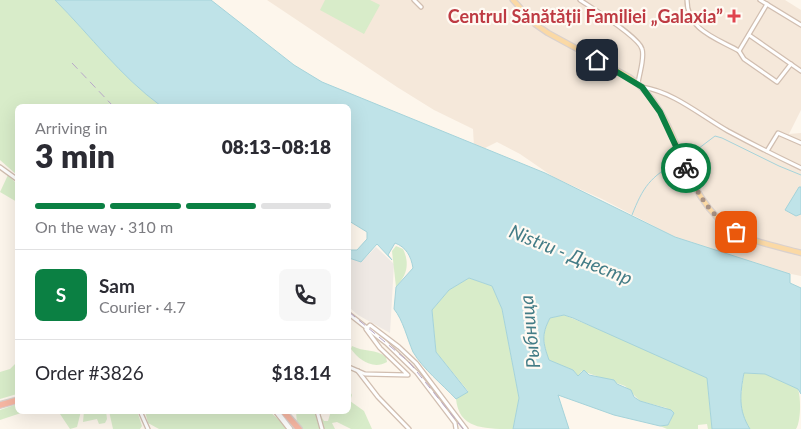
<!DOCTYPE html>
<meta charset="utf-8">
<style>
:root{--surface:#fff;--page:#f7f7f7;--text:#2b2b33;--muted:#7c7c81;--line:#e1e1e2;--accent:#0b8043}
body{margin:0;font-family:Lato,sans-serif;background:var(--page);color:var(--text);height:100vh;display:flex;flex-direction:column;font-size:19px;white-space:nowrap}
*{box-sizing:border-box;margin:0}
p{font-size:16px;color:var(--muted)}
.icon{flex:none;width:28px;height:28px;fill:none;stroke:currentColor;stroke-width:2;stroke-linecap:round;stroke-linejoin:round}
.map{position:relative;flex:1;overflow:hidden}
.sheet{position:absolute;left:15px;top:104px;width:336px;height:310px;display:flex;flex-direction:column;background:var(--surface);border-radius:8px;box-shadow:0 5px 20px #0002}
.sheet>*{flex:none}
.pin{position:absolute;display:grid;place-items:center;width:42px;height:42px;color:#fff;margin:-21px;border-radius:10px;box-shadow:0 2px 8px #0006}
.courier{position:absolute;display:grid;place-items:center;width:50px;height:50px;margin:-25px;border:4px solid #0b8043;border-radius:50%;background:#fff;color:#222;box-shadow:0 1px 6px #0007}
.head em{font-style:normal;font-weight:800}
.head div{display:flex;flex-direction:column-reverse}
.head{display:flex;align-items:center;justify-content:space-between;height:85px;padding:0 20px}
h1{font-size:32px;font-weight:800;line-height:38px}
.bar{display:grid;grid-template-columns:repeat(4,1fr);gap:8px 5px;align-content:center;height:60px;padding:0 20px}
.bar i{height:6px;border-radius:4px;background:var(--line)}
.bar .selected{background:var(--accent)}
.bar p{grid-column:span 4}
.line{display:flex;align-items:center;gap:12px;padding:0 20px;border-top:1px solid var(--line)}
.line div{flex:1}
.round{display:grid;place-items:center;flex:none;width:52px;height:52px;border-radius:8px;background:var(--page)}
.map>svg:first-child{display:block}
</style>
<div class="map">
<svg width="801" height="429" viewBox="0 0 801 429">
<rect width="100%" height="100%" fill="#fdf6ec"/>
<path fill="#f5e8da" d="M 267,0 L 785,0 L 801,10 L 801,110 L 789,134 L 801,133 L 801,276 L 772,270 L 675,237 L 602,199 L 555,178 L 520,154 L 497,142 L 481,150 L 474,147 L 473,129 L 434,110 L 397,87 Z"/>
<path fill="#efe9e4" d="M 376,247 L 394,264 L 390,333 L 358,315 L 349,307 L 349,258 L 361,262 Z"/>
<g fill="#d8ecc9">
<path d="M 0,0 L 55,0 C 91,36 120,76 161,106 L 18,106 L 17,175 L 0,160 Z"/>
<path d="M 325,0 L 370,0 L 380,5 L 364,34 L 320,10 Z"/>
<path d="M 8,175 L 17,184 L 17,202 L 0,192 Z"/>
<path d="M 396,246 L 403,249 C 410,264 407,275 396,287 L 392,251 Z"/>
<path d="M 469,278 L 492,286 L 502,309 L 519,398 L 513,429 C 484,429 459,429 456,399 L 468,391 L 436,352 L 432,310 L 449,290 Z"/>
<path d="M 564,315 L 632,343 L 707,378 L 712,429 L 708,429 L 707,424 L 698,425 L 698,429 L 667,429 L 660,426 L 668,425 L 671,420 L 667,408 L 640,401 L 625,386 L 582,371 L 578,376 L 573,370 L 548,360 C 544,343 541,335 550,318 Z"/>
<path d="M 352,346 C 363,352 377,349 386,357 L 387,362 C 373,370 359,360 351,349 Z"/>
<path d="M 17,362 L 17,394 L 0,399 L 0,372 L 10,369 Z"/>
<path d="M 744,373 L 765,374 L 798,389 C 801,398 801,421 796,429 L 750,429 C 737,410 741,394 744,373 Z"/>
<path d="M 349,390 L 352,395 L 350,401 L 364,411 L 372,429 L 351,429 L 337,422 L 332,423 L 335,429 L 303,429 L 297,424 L 296,411 L 318,411 L 324,421 L 328,421 L 331,411 L 349,411 Z"/>
<path d="M 17,404 L 18,411 L 27,411 L 0,420 L 0,410 Z"/>
<path d="M 58,411 L 81,411 L 77,427 L 70,429 Z"/>
<path d="M 84,411 L 106,411 L 107,419 L 105,423 L 99,424 L 97,419 L 83,422 Z"/>
<path d="M 109,411 L 137,411 L 142,426 L 140,429 L 113,429 Z"/>
<path d="M 145,411 L 269,411 L 289,429 L 159,429 L 148,423 Z"/>
</g>
<g fill="#bfe3e8" stroke="#a5d3da">
<path d="M 55,0 L 211,0 L 294,65 L 322,82 L 545,173 L 675,237 L 790,274 L 790,283 L 801,288 L 801,394 L 798,389 L 765,374 L 744,373 C 740,394 738,410 750,429 L 712,429 L 707,378 L 573,318 L 564,315 L 550,318 C 541,335 543,343 549,360 L 573,370 L 578,376 L 584,370 L 589,375 L 614,380 L 617,384 L 631,390 L 634,397 L 640,401 L 671,410 L 674,413 L 668,425 L 660,426 L 614,415 L 558,395 L 569,429 L 513,429 L 519,398 L 502,309 L 492,286 L 469,278 L 449,290 L 432,310 L 436,352 L 468,392 L 456,399 C 442,384 423,369 413,352 C 407,338 403,320 394,309 L 396,287 L 413,268 C 411,256 406,247 395,243 L 388,255 L 392,260 L 377,244 L 361,262 L 349,258 L 349,250 L 357,250 L 367,239 L 367,232 L 349,221 L 349,106 L 161,106 C 120,76 91,36 55,0 Z"/>
<path d="M 799,187 L 801,187 L 801,214 L 796,216 L 785,210 Z"/>
</g>
<g fill="none" stroke-linecap="round" stroke-linejoin="round">
<g stroke="#a5d3da" stroke-width="1">
<path d="M 686,158 L 715,136 L 722,138 L 779,166 L 801,175"/>
<path d="M 632,215 C 643,187 650,177 677,162"/>
</g>
<g stroke="#d1beb0" stroke-width="5.5">
<g id="street">
<path d="M 414,0 L 421,7"/>
<path d="M 580,0 C 592,8 639,37 642,49 C 645,58 639,74 638,84"/>
<path d="M 687,0 C 687,30 716,38 739,51 L 767,4"/>
<path d="M 760,0 L 801,25"/>
<path d="M 749,35 L 801,71"/>
<path d="M 739,51 L 744,59 L 777,82 L 791,64"/>
<path d="M 642,87 C 674,92 700,115 728,131 C 752,144 776,156 801,168"/>
<path d="M 767,151 L 778,133 L 801,143"/>
<path d="M 0,167 L 18,180"/>
<path d="M 349,314 L 386,343 L 417,373 L 455,423 L 456,429"/>
<path d="M 349,367 L 365,374 L 408,375 L 380,348 L 366,329 L 370,325 L 399,347 L 416,363 L 466,429"/>
<path d="M 358,371 L 378,397 L 409,429"/>
<path d="M 140,411 L 148,429"/>
<path d="M 317,411 L 322,429"/>
</g>
</g>
<g stroke="#d6c0b0" stroke-width="7">
<path id="secondary" d="M 276,411 L 290,429"/>
</g>
<g stroke="#dad1cd" stroke-width="7">
<path id="primary" d="M 513,0 L 535,24 L 548,33 L 629,77 C 684,114 677,198 736,232 C 755,243 780,247 801,253"/>
</g>
<g stroke="#dad1cd" stroke-width="8">
<g id="highway">
<path d="M 0,405 L 18,400"/>
<path d="M 283,411 L 299,429"/>
</g>
</g>
<use href="#street" stroke="#fff" stroke-width="3"/>
<use href="#secondary" stroke="#fff" stroke-width="4.5"/>
<use href="#primary" stroke="#fbd9a5" stroke-width="4.5"/>
<use href="#highway" stroke="#f7b7a3" stroke-width="5.5"/>
<g stroke="#b9a8c9" stroke-width="1" stroke-dasharray="8 5" stroke-linecap="butt">
<path d="M 72,63 L 113,106"/>
<path d="M 349,312 L 409,362 L 463,429"/>
</g>
</g>
<g fill="none" stroke-linecap="round" stroke-linejoin="round">
<path stroke="#a89285" stroke-width="5" stroke-dasharray="0 9" d="M 686,168 C 698,195 711,216 736,232"/>
<path stroke="#0b8043" stroke-width="6" d="M 597,60 L 642,87 L 660,112 L 686,168"/>
</g>
<path fill="#e0444e" stroke="#fffaf3" stroke-width="2" d="M731.5 8.5h5v5h5v5h-5v5h-5v-5h-5v-5h5z"/>
<g text-anchor="middle" dominant-baseline="central" stroke-width="4.5" stroke-linejoin="round" paint-order="stroke">
<g font-size="18" font-weight="bold" fill="#be3a42" stroke="#fffaf3" text-anchor="end">
<text x="723" y="16">Centrul Sănătății Familiei „Galaxia”</text>
</g>
<g font-size="19" font-style="italic" fill="#437c86" stroke="#fffaf3">
<text transform="translate(571 254) rotate(22)">Nistru - Днестр</text>
<text transform="translate(529 332) rotate(-96)">Рыбница</text>
</g>
</g>
</svg>
<div class="pin" style="left:736px;top:232px;background:#ea580c"><svg class="icon" aria-label="bag" viewBox="0 0 24 24"><path d="M5 8h14l-1 12H6zM9 8a3 3 0 0 1 6 0"/></svg></div>
<div class="pin" style="left:597px;top:60px;background:#1f2937"><svg class="icon" aria-label="home" viewBox="0 0 24 24"><path d="M3 11l9-7 9 7M6 9v11h12V9"/></svg></div>
<div class="courier" style="left:686px;top:168px"><svg class="icon" aria-label="bike" viewBox="0 0 24 24"><circle cx="6" cy="16" r="4"/><circle cx="18" cy="16" r="4"/><path d="M6 16l4-8h5l3 8M10 8l3 8H6M13 5h3"/></svg></div>
<section class="sheet">
<div class="head"><div><h1>3 min</h1><p>Arriving in</p></div><em>08:13–08:18</em></div>
<div class="bar"><i class="selected"></i><i class="selected"></i><i class="selected"></i><i></i><p>On the way · 310 m</p></div>
<div class="line" style="height:90px"><b class="round" style="background:var(--accent);color:#fff">S</b><div><b>Sam</b><p>Courier · 4.7</p></div><a class="round"><svg class="icon" aria-label="phone" viewBox="0 0 24 24"><path d="M5 4h4l2 5-3 2q2 4 5 5l2-3 5 2v4C11 20 4 13 5 4z"/></svg></a></div>
<div class="line" style="height:65px"><div>Order #3826</div><b>$18.14</b></div>
</section>
</div>
